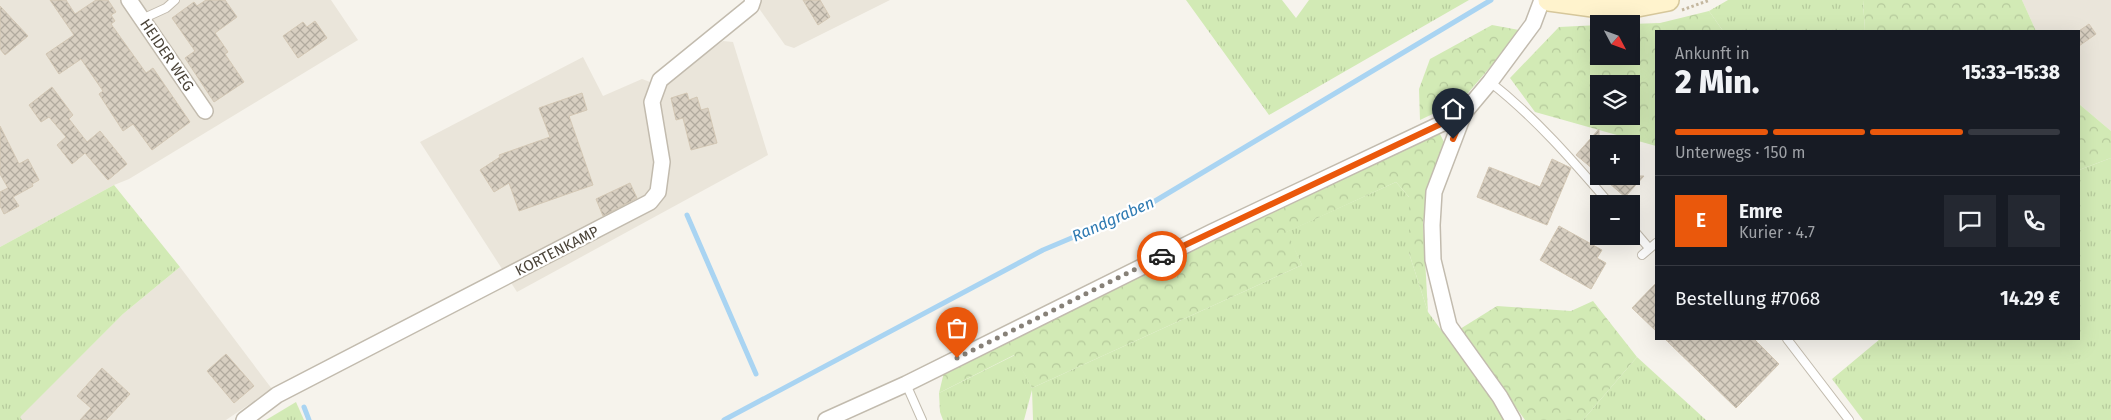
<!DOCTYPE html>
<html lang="de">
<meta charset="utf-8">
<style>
:root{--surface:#171b24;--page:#242831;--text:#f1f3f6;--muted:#9ea1a6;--line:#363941;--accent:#ea580c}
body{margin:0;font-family:"Fira Sans",sans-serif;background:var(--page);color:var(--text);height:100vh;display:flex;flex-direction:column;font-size:19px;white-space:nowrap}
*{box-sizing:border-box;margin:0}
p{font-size:16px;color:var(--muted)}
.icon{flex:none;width:28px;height:28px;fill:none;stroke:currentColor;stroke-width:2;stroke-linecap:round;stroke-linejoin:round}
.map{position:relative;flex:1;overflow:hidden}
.details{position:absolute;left:1655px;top:30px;width:425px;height:310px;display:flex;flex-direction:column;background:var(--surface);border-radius:0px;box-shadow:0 5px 20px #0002}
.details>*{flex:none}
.needle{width:32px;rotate:131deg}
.tools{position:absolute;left:1590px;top:15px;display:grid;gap:10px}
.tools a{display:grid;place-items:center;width:50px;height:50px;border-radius:0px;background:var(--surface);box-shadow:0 5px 20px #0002;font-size:25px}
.pin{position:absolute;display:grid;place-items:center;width:42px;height:42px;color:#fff;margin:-51px -21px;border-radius:50% 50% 50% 0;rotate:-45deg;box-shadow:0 0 5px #0007}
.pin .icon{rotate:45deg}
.courier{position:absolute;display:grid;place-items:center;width:50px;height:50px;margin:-25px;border:4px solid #ea580c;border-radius:50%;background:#fff;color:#222;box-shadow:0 1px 6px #0007}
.overview em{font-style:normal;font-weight:800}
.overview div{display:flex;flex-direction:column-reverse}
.overview{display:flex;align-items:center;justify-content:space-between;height:85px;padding:0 20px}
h1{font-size:32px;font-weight:800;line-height:38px}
.bar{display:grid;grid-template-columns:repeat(4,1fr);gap:8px 5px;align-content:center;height:60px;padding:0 20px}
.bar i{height:6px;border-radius:4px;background:var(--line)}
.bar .selected{background:var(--accent)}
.bar p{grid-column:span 4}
.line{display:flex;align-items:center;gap:12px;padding:0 20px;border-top:1px solid var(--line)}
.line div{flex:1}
.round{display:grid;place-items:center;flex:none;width:52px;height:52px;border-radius:0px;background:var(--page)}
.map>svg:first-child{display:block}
</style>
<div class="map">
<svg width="2111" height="420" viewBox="0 0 2111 420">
<defs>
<pattern id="grass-tufts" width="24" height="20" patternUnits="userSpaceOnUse" patternTransform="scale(1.25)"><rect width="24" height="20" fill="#d2eab5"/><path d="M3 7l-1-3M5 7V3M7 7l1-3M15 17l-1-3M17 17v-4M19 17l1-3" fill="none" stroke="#b6ca9c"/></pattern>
<pattern id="forest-crowns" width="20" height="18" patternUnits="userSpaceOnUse" patternTransform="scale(1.25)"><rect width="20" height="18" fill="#d2eab5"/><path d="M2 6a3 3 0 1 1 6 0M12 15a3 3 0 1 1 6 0" fill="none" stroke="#b6ca9c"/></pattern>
<pattern id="building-cross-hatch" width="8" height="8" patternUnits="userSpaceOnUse" patternTransform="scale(1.25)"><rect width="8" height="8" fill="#d8cfc1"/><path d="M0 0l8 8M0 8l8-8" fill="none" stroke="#b1aa9e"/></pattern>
</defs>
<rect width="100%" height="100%" fill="#f6f3ec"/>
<g fill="#eae5da">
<path d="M 0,0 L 331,0 L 358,40 L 129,179 L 114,185 L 0,247 Z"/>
<path d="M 760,0 L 890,0 L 794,48 L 785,45 L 758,7 Z"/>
<path d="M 2022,0 L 2111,0 L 2111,131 L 2079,104 L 2079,31 L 2036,31 Z"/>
<path d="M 723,41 L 733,42 L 768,155 L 517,292 L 420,142 L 583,57 L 603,96 L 642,79 L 661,86 Z"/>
<path d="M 180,267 L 272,389 L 226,420 L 22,420 L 19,417 L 123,314 Z"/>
</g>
<g fill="url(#grass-tufts)">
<path d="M 1186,0 L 1282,0 L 1296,18 L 1309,0 L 1469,0 L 1269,115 Z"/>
<path d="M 1728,0 L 1863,0 L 1865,31 L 1723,31 L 1709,11 Z"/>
<path d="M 2111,158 L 2111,420 L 1863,420 L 1832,379 L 1880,339 L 2079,339 L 2079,170 Z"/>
<path d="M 1396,182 L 1409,197 L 1409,253 L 1428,312 L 1499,409 L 1505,420 L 1033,420 L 1032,390 L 1024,420 L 943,420 L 940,412 L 939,393 L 1015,355 L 1032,388 L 1302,265 L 1286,232 Z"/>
<path d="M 114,185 L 180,267 L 123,314 L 20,417 L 22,420 L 0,420 L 0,247 Z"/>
<path d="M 1637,357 L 1706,420 L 1583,420 Z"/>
<path d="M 296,402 L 304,420 L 266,420 Z"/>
</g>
<g fill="url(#forest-crowns)" fill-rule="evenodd">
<path d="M 1863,0 L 2022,0 L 2036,31 L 1865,31 Z"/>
<path d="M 1709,11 L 1723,31 L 1656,31 L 1656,146 L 1535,112 L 1510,78 L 1559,27 L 1599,25 L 1599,56 L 1631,56 L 1631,24 L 1660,23 ZM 1599,84 L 1631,84 L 1631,116 L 1599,116 Z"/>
<path d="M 1492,25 L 1519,30 L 1498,58 L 1462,100 L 1420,120 L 1419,89 L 1430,59 Z"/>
<path d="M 2079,104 L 2111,131 L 2111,158 L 2079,170 Z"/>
<path d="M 1439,132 L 1444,142 L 1432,174 L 1423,223 L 1428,312 L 1409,253 L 1409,197 L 1396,182 L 1287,232 L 1302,265 L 1032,388 L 1014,355 L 939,393 L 944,372 L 973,354 Z"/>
<path d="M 1593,301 L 1637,357 L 1583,420 L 1525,420 L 1460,329 L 1497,306 L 1571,311 Z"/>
</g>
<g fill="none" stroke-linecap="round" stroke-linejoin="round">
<g stroke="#a9d4f2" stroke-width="5">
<path d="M 687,215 L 756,374"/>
<path d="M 304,407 L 309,420"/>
<path d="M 724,420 L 1043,250 L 1145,207 L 1491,0"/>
</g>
</g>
<g fill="url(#building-cross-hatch)" stroke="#d3c7b4">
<path d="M 50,0 L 66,0 L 75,14 L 96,0 L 108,0 L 116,12 L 111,15 L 115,21 L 111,24 L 146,73 L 153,68 L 190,122 L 152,150 L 133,124 L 123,131 L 99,94 L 103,91 L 81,59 L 59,74 L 46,54 L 74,35 Z"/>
<path d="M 206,0 L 225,0 L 237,17 L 215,33 L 228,52 L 225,54 L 244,82 L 214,102 L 185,58 L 195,51 L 172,18 L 194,2 L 197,6 Z"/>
<path d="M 803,0 L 820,0 L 830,17 L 818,25 Z"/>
<path d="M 0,6 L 28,36 L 5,55 L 0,49 Z"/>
<path d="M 315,21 L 327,38 L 298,58 L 283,36 L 303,22 L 307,27 Z"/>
<path d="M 2089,24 L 2096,34 L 2079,46 L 2079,31 Z"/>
<path d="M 52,87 L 73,115 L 69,119 L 87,142 L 100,131 L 127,164 L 108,180 L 85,153 L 72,164 L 57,145 L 66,137 L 49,117 L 41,122 L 29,105 Z"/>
<path d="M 582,93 L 587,110 L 569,116 L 593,185 L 519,211 L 509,183 L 494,192 L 480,170 L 500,157 L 499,155 L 550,137 L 539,108 Z"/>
<path d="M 687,93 L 689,100 L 697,97 L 701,110 L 708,108 L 717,143 L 691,150 L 683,118 L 676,120 L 671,98 Z"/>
<path d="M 0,126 L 19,164 L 28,159 L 39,180 L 32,184 L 33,186 L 13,197 L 19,206 L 4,214 L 0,206 L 0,192 L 8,188 L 0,174 Z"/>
<path d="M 1599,129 L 1599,174 L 1576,155 Z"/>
<path d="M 1552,159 L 1571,168 L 1547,225 L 1477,197 L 1489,167 L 1540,187 Z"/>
<path d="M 1601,176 L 1644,176 L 1625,197 Z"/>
<path d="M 630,183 L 637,198 L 603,216 L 596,199 Z"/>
<path d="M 1559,226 L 1602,250 L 1597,258 L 1606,263 L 1591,289 L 1540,260 Z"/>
<path d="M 1656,283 L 1656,331 L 1632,308 Z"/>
<path d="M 1665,339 L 1754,339 L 1779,364 L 1736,408 Z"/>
<path d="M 226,354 L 254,386 L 234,403 L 207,371 Z"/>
<path d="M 102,368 L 130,394 L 106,420 L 80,420 L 91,408 L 77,396 Z"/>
</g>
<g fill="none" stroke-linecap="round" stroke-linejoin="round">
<g stroke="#c2bbae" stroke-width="10">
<g id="lane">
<path d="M 142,19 L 166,8 L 175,0"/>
<path d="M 1490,82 C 1535,117 1573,161 1610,204"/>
<path d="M 1631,227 L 1649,248"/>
<path d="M 1642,255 L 1656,243"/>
<path d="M 1787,339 L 1849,420"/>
<path d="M 906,384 L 922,420"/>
</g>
</g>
<g stroke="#c2bbae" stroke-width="18">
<g id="street">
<path d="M 129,0 L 205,111"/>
<path d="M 1464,113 L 1434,192 L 1432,225 L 1433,260 L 1449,326 L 1500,397 L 1513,420"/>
<path d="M 244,420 L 277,395 L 650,202 L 658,192 L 662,162 L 652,102 L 660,80 L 751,6 L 753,0"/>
<path d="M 826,420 L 906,384 L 1212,232 L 1464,113 L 1490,82 L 1533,24 L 1542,0"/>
</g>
</g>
<g stroke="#d6c79b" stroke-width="24">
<path id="secondary" d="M 1549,0 L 1600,7 L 1632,7 L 1668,0"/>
</g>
<path stroke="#c4b79f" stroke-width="3" stroke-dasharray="2.5 2.5" stroke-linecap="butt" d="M 1682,10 L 1710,0"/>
<use href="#lane" stroke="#fff" stroke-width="8"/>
<use href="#street" stroke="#fff" stroke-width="15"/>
<use href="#secondary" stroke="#fff3cd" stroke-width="21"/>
</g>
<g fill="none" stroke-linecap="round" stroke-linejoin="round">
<path stroke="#878178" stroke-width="5" stroke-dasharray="0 9" d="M 957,358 L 1162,256"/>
<path stroke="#ea580c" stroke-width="6" d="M 1162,256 L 1464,113 L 1453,139"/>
</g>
<g text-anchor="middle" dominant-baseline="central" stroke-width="4.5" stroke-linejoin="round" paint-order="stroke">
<g font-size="15" fill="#4b4439" stroke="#fff">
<text transform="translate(167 55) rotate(56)">HEIDER WEG</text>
<text transform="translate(557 251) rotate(-27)">KORTENKAMP</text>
</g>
<g font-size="16" font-style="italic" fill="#2e7ab2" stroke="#fff">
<text transform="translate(1113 219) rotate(-24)">Randgraben</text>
</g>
</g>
</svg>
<div class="tools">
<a><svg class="needle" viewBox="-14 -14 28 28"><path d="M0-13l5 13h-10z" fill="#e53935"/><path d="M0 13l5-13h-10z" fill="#9ea1a6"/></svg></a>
<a><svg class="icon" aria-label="layers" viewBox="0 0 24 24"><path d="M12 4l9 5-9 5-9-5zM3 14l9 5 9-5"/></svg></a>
<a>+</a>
<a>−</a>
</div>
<div class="pin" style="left:957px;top:358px;background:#ea580c"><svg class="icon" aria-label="bag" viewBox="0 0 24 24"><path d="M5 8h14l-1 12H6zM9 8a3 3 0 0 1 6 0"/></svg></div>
<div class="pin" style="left:1453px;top:139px;background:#1f2937"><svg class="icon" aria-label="home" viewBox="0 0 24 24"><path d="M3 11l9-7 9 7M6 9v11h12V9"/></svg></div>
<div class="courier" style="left:1162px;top:256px"><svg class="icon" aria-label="car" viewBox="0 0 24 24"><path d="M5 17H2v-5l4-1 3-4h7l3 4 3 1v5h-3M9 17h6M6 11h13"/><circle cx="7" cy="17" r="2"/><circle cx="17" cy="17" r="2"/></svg></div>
<section class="details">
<div class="overview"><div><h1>2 Min.</h1><p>Ankunft in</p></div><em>15:33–15:38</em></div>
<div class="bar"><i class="selected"></i><i class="selected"></i><i class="selected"></i><i></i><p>Unterwegs · 150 m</p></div>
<div class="line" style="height:90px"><b class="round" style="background:var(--accent);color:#fff">E</b><div><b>Emre</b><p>Kurier · 4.7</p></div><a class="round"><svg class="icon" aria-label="chat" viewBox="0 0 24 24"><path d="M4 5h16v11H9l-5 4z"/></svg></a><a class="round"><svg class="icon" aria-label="phone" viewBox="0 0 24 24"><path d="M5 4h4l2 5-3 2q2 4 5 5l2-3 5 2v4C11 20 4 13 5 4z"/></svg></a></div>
<div class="line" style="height:65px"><div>Bestellung #7068</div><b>14.29 €</b></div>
</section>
</div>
